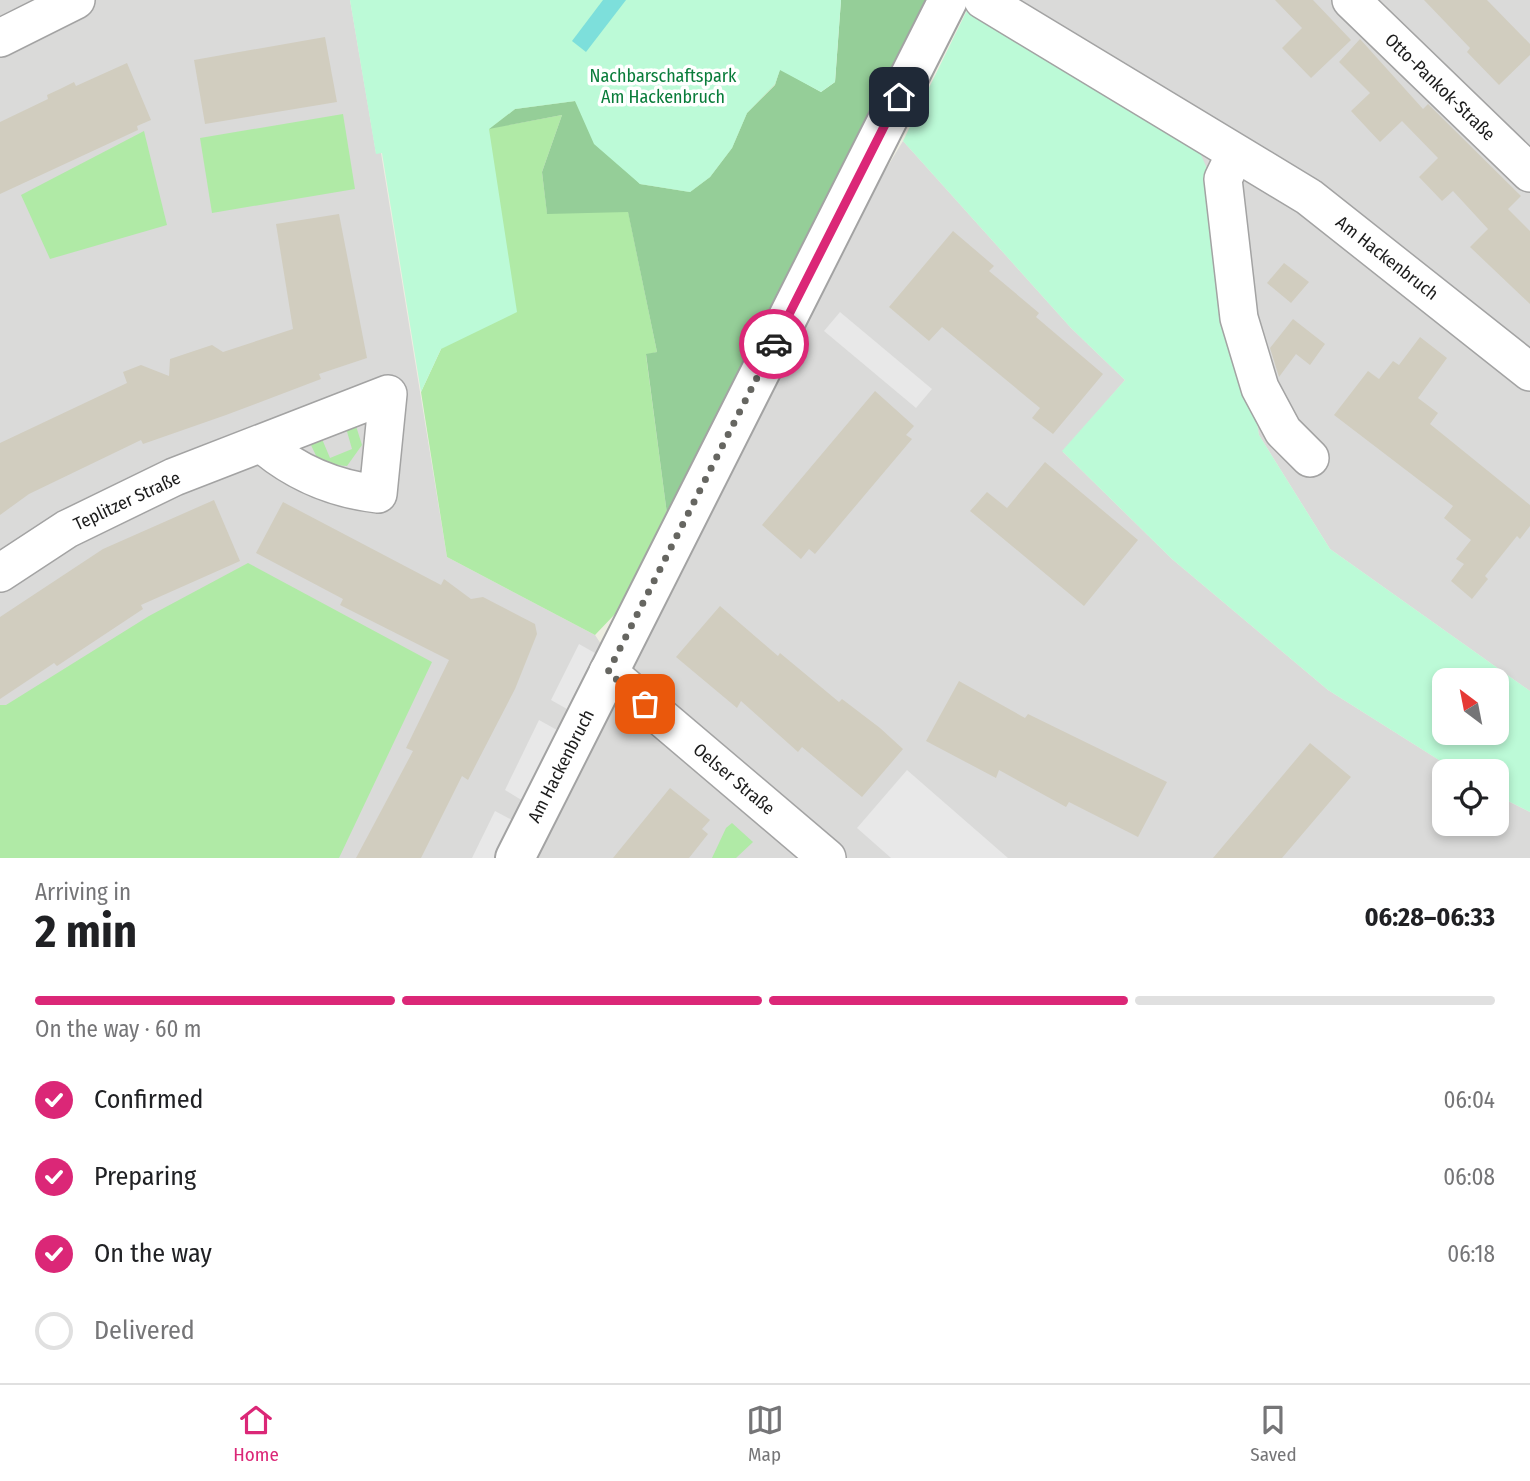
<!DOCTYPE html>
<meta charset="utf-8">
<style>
:root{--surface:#fff;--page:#f2f2f2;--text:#202124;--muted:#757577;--line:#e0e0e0;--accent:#db2777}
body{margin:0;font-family:"Fira Sans Condensed",sans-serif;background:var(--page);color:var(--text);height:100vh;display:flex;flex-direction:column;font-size:26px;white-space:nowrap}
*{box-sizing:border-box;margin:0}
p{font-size:23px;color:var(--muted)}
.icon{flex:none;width:38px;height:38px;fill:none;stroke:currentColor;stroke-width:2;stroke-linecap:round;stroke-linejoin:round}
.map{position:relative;height:858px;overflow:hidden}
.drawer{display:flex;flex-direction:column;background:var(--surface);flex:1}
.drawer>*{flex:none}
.needle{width:46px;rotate:328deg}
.buttons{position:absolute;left:1432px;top:668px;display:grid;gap:14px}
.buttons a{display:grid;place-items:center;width:77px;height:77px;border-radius:14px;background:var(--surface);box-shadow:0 4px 10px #0003;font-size:35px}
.pin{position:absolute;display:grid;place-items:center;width:60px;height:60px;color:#fff;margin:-30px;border-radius:14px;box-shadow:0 4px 10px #0006}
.courier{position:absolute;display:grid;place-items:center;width:70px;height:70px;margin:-35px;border:5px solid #db2777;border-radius:50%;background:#fff;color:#222;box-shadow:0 2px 9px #0007}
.overview em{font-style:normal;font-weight:700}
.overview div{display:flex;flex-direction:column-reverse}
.overview{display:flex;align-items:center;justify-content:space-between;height:119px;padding:0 35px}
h1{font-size:46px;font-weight:700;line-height:52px}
.bar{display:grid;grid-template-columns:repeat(4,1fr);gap:10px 7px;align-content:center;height:84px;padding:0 35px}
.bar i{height:9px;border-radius:5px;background:var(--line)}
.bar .on{background:var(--accent)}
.bar p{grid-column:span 4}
ol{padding:0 35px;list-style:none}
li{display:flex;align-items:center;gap:21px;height:77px}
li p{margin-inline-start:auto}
li .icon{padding:7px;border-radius:50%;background:var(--accent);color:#fff;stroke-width:4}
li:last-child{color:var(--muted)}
li i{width:38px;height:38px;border:4px solid var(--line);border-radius:50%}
.menu{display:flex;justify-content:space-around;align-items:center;height:98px;border-top:2px solid var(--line);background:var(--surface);font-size:19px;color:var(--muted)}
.menu a{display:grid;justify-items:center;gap:4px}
.menu .on{color:var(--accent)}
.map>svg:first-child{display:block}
</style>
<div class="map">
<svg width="1530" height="858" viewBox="0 0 1530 858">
<rect width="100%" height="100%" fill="#eeeee2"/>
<g fill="#dadad9">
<path d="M 0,0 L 350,0 L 376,153 L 381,153 L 447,557 L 595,635 L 607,653 L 500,858 L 0,858 Z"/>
<path d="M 979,0 L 1530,0 L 1530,691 L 1330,549 L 1259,435 L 1219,196 Z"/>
<path d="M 903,141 L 1071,328 L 1125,380 L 1063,452 L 1172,559 L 1328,690 L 1458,772 L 1444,772 L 1444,824 L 1496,824 L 1496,795 L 1530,812 L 1530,858 L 528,858 L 857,217 Z"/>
</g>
<g fill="#b0eaa6">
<path d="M 741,61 L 753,61 L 780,69 L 775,84 L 747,113 L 732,148 L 710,177 L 690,192 L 640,184 L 594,144 L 575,101 L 515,109 L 491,128 L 562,115 L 542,172 L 547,213 L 628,211 L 657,352 L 646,355 L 667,514 L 616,613 L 595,635 L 447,557 L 421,392 L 441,349 L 434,285 L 435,249 L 451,111 C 455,101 457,89 465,82 C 491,60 534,61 563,74 C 576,80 587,91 600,96 C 612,101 630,101 642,101 C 680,100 710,79 741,61 Z"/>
<path d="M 343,114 L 355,189 L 212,213 L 200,138 Z"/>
<path d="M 144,131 L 167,225 L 50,259 L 21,195 Z"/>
<path d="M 356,426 L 362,445 L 347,466 L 320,464 L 310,443 L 322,439 L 330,458 L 352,449 L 346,428 Z"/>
<path d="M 248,563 L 432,662 L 339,858 L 0,858 L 0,705 L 6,705 L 149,616 Z"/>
<path d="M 732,823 L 753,842 L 736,858 L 712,858 L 726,828 Z"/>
</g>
<path fill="#95ce98" d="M 841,0 L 929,0 L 667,514 L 646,354 L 657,352 L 628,212 L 547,214 L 542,172 L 562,115 L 489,129 L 515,109 L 575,101 L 618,163 L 640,184 L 690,192 L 710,177 L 732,148 L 747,113 L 775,85 L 780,69 L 821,92 L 835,82 Z"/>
<g fill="#bcfad7" fill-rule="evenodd">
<path d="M 350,0 L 841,0 L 835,82 L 821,92 L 780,70 L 775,84 L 747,113 L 732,148 L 710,177 L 690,192 L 640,184 L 594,144 L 575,101 L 515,109 L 489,129 L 517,312 L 441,349 L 421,392 L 382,153 L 376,154 Z"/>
<path d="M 972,0 L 1191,132 L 1219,196 L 1259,435 L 1330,549 L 1530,691 L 1530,812 L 1496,795 L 1496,772 L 1458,772 L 1328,690 L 1172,559 L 1062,451 L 1125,380 L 1071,328 L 903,141 ZM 1444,681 L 1496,681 L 1496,733 L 1444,733 Z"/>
</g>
<path fill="#7ddfdb" d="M 603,0 L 626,0 L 586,52 L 572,41 Z"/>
<g fill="#e8e8e8">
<path d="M 840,312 L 932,389 L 916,408 L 824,331 Z"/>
<path d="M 579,644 L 595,653 L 567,709 L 551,700 Z"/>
<path d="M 539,720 L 557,730 L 523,801 L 505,790 Z"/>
<path d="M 907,770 L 1008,858 L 891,858 L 857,828 Z"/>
<path d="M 495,811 L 514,821 L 495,858 L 472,858 Z"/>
</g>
<g fill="#d1cdbf">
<path d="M 1275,0 L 1313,0 L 1351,40 L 1311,78 L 1282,48 L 1302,28 Z"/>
<path d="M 1424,0 L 1487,0 L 1530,44 L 1530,55 L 1499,85 L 1467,52 L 1470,48 Z"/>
<path d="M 325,37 L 337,102 L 205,124 L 194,60 Z"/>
<path d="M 1360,39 L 1423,109 L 1428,104 L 1521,196 L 1508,209 L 1530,231 L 1530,304 L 1470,247 L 1488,229 L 1453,191 L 1442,201 L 1419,177 L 1438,158 L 1402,121 L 1380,142 L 1351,111 L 1370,93 L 1339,62 Z"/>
<path d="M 127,63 L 151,120 L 137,126 L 138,130 L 0,194 L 0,122 L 48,99 L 47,95 L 60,89 L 74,82 L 76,86 Z"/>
<path d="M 339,214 L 367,358 L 319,374 L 321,379 L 226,415 L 143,444 L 141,440 L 29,494 L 0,515 L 0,443 L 127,383 L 123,372 L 141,365 L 169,376 L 170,359 L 212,345 L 223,352 L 293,329 L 276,224 Z"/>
<path d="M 953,231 L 994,266 L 989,271 L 1039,313 L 1036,317 L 1103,374 L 1053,434 L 1032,418 L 1040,408 L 942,327 L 929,341 L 889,307 Z"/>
<path d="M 1284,263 L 1309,282 L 1291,303 L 1267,283 Z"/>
<path d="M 1293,319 L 1325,344 L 1310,365 L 1296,354 L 1279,377 L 1270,348 Z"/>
<path d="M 1420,337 L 1447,358 L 1418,398 L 1438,413 L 1430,424 L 1530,505 L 1530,526 L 1520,539 L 1517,536 L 1485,576 L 1488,579 L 1472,599 L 1451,581 L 1464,564 L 1456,559 L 1471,540 L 1444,518 L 1453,506 L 1334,415 L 1368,371 L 1379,379 L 1393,361 L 1399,365 Z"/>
<path d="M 875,391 L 914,426 L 906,435 L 912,439 L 815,554 L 809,549 L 801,559 L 762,525 Z"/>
<path d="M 1045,462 L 1138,540 L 1084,606 L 970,511 L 987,492 L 1007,508 Z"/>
<path d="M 214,500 L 240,561 L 141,605 L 143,609 L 57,666 L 54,663 L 0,699 L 0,617 L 103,549 Z"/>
<path d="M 283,502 L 441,585 L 444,579 L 471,599 L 483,597 L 535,624 L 537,634 L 515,689 L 468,780 L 462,776 L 421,858 L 356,858 L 413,751 L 406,748 L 449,660 L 340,605 L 343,599 L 256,553 Z"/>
<path d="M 720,606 L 778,656 L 780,653 L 839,702 L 842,699 L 880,728 L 903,749 L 862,797 L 802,747 L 798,752 L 741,701 L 737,708 L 676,657 Z"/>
<path d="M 959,681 L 1025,718 L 1028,714 L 1167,782 L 1138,837 L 1069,802 L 1066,807 L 999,770 L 996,778 L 926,741 Z"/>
<path d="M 1310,743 L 1351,777 L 1282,858 L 1213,858 Z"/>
<path d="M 670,788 L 710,820 L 702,829 L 708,834 L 689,858 L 613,858 Z"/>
</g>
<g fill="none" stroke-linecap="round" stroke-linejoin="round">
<g stroke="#a3a3a3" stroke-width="40">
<g id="minor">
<path d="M 983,0 L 1309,197 L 1530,372"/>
<path d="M 1351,0 L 1530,173"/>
<path d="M 0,38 L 76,0"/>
<path d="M 1235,154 L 1223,179 L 1239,318 L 1260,388 L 1283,431 L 1310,458"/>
<path d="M 0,573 L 67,529 L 174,477 L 388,394 L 378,494 C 334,489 296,473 262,444"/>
<path d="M 608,672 L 827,858"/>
</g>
</g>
<g stroke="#a3a3a3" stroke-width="42">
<path id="tertiary" d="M 515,858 L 948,0"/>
</g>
<use href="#minor" stroke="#fff" stroke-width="37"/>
<use href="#tertiary" stroke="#fff" stroke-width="38"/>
</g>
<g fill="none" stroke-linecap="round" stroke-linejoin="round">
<path stroke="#666661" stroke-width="7" stroke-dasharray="0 12.6" d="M 645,704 L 608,672 L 774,344"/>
<path stroke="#db2777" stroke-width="9" d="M 774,344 L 899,97"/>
</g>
<g text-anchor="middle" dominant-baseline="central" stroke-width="7" stroke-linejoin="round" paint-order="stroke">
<g font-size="18" fill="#097c3a" stroke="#fff">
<text x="663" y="76">Nachbarschaftspark<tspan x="663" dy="21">Am Hackenbruch</tspan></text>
</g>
<g font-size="18" fill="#1c1c1c" stroke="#fff">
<text transform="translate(1440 87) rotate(44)">Otto-Pankok-Straße</text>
<text transform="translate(1387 258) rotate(38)">Am Hackenbruch</text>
<text transform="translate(127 501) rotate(-25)">Teplitzer Straße</text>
<text transform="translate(561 766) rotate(-63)">Am Hackenbruch</text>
<text transform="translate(734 779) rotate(40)">Oelser Straße</text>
</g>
</g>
</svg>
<div class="buttons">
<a><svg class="needle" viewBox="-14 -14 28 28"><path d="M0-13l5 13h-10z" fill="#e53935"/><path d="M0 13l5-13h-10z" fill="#757577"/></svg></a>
<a><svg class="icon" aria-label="locate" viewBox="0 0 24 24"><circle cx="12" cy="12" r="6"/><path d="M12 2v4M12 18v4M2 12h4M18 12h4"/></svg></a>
</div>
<div class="pin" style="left:645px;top:704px;background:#ea580c"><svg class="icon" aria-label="bag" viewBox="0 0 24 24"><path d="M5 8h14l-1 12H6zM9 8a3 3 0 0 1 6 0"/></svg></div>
<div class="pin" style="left:899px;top:97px;background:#1f2937"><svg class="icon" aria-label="home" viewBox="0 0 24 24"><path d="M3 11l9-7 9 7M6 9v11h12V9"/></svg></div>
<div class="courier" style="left:774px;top:344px"><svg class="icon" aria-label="car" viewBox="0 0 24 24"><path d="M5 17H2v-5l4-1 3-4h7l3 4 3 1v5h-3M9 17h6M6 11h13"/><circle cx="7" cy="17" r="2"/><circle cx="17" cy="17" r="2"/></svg></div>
</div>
<section class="drawer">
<div class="overview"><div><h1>2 min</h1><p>Arriving in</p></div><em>06:28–06:33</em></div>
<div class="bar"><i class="on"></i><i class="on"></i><i class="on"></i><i></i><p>On the way · 60 m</p></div>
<ol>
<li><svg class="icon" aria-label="check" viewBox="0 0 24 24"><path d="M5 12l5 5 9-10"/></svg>Confirmed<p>06:04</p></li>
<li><svg class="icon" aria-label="check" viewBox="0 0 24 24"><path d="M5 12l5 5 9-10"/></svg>Preparing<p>06:08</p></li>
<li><svg class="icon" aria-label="check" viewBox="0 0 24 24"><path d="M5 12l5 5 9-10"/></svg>On the way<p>06:18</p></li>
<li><i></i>Delivered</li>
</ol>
</section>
<nav class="menu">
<a class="on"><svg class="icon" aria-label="home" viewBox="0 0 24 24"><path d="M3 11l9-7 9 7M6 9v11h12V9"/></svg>Home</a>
<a><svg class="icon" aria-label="map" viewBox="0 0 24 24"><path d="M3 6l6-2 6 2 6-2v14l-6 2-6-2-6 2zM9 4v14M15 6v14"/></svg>Map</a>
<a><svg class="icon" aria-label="saved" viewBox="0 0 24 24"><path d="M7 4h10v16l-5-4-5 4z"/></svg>Saved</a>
</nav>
